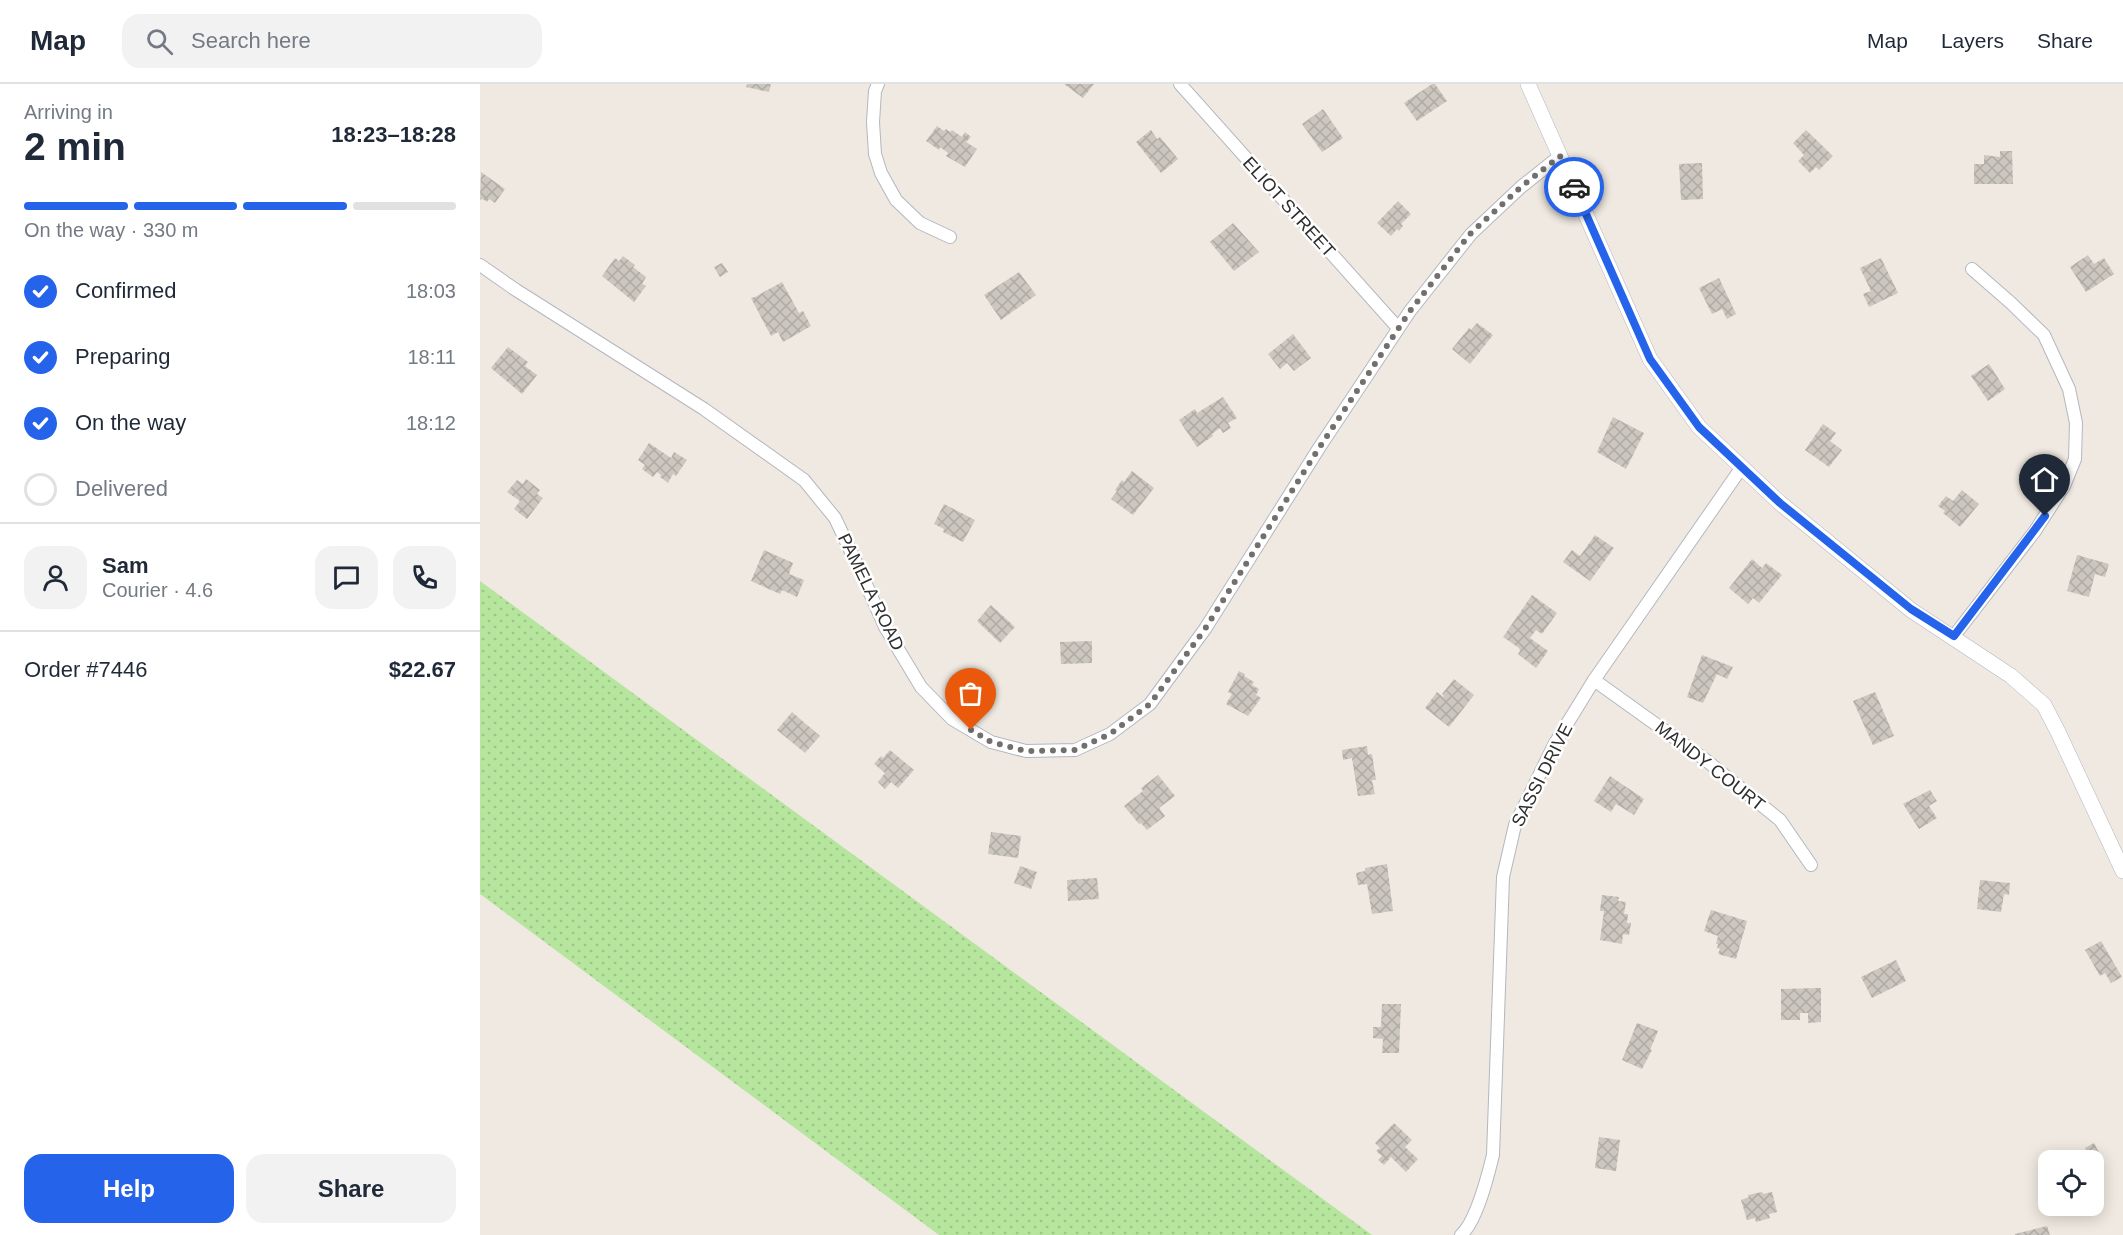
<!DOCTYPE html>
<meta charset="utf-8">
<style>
:root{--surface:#fff;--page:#f2f2f3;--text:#1f2937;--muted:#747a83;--line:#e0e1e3;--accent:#2563eb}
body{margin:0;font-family:Arial,sans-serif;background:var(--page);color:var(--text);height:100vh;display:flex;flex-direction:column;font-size:22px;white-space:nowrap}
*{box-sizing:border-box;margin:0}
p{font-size:20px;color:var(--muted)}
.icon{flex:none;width:33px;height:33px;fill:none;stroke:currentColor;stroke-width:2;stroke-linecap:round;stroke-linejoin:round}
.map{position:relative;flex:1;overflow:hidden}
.sheet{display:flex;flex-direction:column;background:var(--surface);width:480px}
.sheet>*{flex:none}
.buttons{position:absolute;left:1558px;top:1066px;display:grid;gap:12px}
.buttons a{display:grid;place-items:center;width:66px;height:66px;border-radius:12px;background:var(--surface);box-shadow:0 3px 15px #0003;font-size:30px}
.pin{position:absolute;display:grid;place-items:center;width:51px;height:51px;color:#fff;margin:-62px -26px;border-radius:50% 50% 50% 0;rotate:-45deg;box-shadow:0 0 6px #0007}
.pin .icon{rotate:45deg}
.courier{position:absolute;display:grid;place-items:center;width:60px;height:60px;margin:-30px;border:4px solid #2563eb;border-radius:50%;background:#fff;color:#222;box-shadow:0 2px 8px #0007}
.head em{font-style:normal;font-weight:700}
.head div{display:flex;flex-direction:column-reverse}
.head{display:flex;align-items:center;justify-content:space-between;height:102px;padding:0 24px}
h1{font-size:39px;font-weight:700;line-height:45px}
.bar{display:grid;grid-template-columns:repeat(4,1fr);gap:9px 6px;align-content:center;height:72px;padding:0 24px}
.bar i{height:8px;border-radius:4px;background:var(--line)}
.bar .current{background:var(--accent)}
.bar p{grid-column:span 4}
.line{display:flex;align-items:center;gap:15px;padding:0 24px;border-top:2px solid var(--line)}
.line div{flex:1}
.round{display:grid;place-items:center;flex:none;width:63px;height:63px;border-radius:18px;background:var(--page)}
ol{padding:0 24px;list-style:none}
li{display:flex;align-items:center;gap:18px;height:66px}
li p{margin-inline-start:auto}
li .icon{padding:6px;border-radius:50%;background:var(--accent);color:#fff;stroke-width:4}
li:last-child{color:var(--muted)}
li i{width:33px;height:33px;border:3px solid var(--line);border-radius:50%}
.cta{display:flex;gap:12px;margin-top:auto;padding:12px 24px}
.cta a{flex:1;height:69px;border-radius:18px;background:var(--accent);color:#fff;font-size:24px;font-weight:700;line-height:69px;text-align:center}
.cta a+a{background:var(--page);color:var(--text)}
header{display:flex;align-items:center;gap:36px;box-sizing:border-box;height:84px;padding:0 30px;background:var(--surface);border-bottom:2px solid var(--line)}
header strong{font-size:28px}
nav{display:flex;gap:33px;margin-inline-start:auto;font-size:21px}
.search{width:420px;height:54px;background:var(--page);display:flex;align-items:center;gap:15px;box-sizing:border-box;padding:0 21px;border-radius:18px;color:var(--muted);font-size:22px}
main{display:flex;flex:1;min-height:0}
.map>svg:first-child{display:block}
</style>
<header>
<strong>Map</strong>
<div class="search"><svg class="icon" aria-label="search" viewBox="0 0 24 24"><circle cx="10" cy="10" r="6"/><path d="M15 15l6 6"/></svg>Search here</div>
<nav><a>Map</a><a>Layers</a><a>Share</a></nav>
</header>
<main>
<section class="sheet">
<div class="head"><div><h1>2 min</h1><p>Arriving in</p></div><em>18:23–18:28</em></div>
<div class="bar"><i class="current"></i><i class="current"></i><i class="current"></i><i></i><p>On the way · 330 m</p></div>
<ol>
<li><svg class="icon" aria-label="check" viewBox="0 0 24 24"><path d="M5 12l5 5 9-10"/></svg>Confirmed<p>18:03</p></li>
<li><svg class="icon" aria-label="check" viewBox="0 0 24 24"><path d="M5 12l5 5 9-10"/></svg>Preparing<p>18:11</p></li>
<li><svg class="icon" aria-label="check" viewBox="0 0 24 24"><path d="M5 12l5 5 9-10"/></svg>On the way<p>18:12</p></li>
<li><i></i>Delivered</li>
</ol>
<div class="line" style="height:108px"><a class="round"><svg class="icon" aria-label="person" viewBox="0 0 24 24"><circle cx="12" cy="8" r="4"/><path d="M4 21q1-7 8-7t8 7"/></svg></a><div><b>Sam</b><p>Courier · 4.6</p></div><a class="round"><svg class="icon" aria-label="chat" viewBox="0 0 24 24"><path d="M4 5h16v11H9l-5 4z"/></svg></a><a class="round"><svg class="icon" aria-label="phone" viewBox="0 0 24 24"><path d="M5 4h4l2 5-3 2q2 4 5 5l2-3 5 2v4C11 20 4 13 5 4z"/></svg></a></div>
<div class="line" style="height:78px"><div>Order #7446</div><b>$22.67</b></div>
<div class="cta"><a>Help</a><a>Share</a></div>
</section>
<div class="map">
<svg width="1643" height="1151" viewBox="0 0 1643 1151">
<defs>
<pattern id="grass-dots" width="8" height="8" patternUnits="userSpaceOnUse" patternTransform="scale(1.5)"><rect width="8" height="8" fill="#b6e59e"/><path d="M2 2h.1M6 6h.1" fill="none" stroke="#9dc588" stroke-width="1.8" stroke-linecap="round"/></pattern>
<pattern id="building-cross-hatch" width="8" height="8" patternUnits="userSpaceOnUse" patternTransform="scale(1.5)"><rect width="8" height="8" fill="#cbc7bf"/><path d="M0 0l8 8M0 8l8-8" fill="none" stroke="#afaba4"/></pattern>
</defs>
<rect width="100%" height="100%" fill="#efe9e1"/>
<path fill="url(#grass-dots)" d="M 0,497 L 892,1151 L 459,1151 L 0,810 Z"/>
<g fill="url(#building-cross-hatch)">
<path d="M 267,0 L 291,0 L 289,8 L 266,3 Z"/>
<path d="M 584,0 L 614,0 L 603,14 Z"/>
<path d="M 952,0 L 955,0 L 967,17 L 937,37 L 924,19 Z"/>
<path d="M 843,25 L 863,54 L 842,68 L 822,40 Z"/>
<path d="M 457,42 L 464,47 L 466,45 L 470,48 L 472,46 L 482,53 L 485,48 L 491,53 L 486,58 L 497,65 L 485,83 L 466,72 L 468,69 L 460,63 L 459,66 L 446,57 Z"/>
<path d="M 671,46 L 677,55 L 680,53 L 698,75 L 681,89 L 656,58 Z"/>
<path d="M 1326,46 L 1353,72 L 1339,86 L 1336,83 L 1330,89 L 1318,77 L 1324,71 L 1313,59 Z"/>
<path d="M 1520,67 L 1532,67 L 1533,100 L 1494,100 L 1494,80 L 1504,80 L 1504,71 L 1520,73 Z"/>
<path d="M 1222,79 L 1223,115 L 1201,116 L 1199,80 Z"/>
<path d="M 1,88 L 25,105 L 15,119 L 9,115 L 7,118 L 3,115 L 0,116 Z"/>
<path d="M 918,117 L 931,130 L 921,140 L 923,142 L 919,147 L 917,145 L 911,152 L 897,139 Z"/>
<path d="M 753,139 L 779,168 L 754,187 L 730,158 Z"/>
<path d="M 1608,171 L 1614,180 L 1624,174 L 1634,190 L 1606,208 L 1590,183 Z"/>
<path d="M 143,172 L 155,181 L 153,183 L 166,193 L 162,200 L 166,202 L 154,218 L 122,192 L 135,174 L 139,177 Z"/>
<path d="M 1401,174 L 1418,209 L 1389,223 L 1383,210 L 1391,207 L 1380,184 Z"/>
<path d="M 242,179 L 248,188 L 240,193 L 234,183 Z"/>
<path d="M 539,188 L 556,211 L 521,236 L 504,211 Z"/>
<path d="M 1239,194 L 1256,230 L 1247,235 L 1242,225 L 1232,230 L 1219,204 Z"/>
<path d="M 302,198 L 319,229 L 323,227 L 331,242 L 303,258 L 298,248 L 291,252 L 271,214 L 275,213 Z"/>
<path d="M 997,239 L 1013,251 L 990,280 L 972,265 L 989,244 L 991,246 Z"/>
<path d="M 813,250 L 831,274 L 814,287 L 807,279 L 800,285 L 788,270 Z"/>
<path d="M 28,263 L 48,278 L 45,282 L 57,291 L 42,310 L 11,284 Z"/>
<path d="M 1509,280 L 1525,305 L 1508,317 L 1491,292 Z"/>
<path d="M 743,313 L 757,334 L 748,339 L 751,344 L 743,349 L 740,344 L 732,350 L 733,352 L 717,363 L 699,336 L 715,325 L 717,329 Z"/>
<path d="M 1133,333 L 1164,349 L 1146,385 L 1117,368 Z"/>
<path d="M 1343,340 L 1356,349 L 1350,357 L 1362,366 L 1349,383 L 1325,366 Z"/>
<path d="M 169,359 L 191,374 L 194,368 L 207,376 L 196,392 L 193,390 L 188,399 L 180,393 L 181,391 L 177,388 L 173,393 L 162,385 L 165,381 L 158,376 Z"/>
<path d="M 652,387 L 674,404 L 653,431 L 631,415 L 637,407 L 635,406 L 642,396 L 644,398 Z"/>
<path d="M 46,395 L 60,406 L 57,410 L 63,414 L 47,435 L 34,425 L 40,417 L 27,408 L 37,396 L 43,400 Z"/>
<path d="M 1482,406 L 1499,420 L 1480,443 L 1463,429 L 1465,427 L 1458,422 L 1466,412 L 1473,417 Z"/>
<path d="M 464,420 L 495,436 L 483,458 L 463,448 L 464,445 L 454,440 Z"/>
<path d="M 1115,451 L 1134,464 L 1110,497 L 1083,478 L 1092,466 L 1100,472 Z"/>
<path d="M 284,466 L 313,479 L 309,490 L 324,496 L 317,513 L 302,506 L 300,510 L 271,497 Z"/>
<path d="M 1597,471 L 1629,480 L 1625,493 L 1615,490 L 1609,513 L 1587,507 Z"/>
<path d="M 1272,475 L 1282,484 L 1286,479 L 1302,491 L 1279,519 L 1273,514 L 1268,520 L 1249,504 Z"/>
<path d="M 1052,511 L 1077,529 L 1062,550 L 1056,546 L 1050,554 L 1068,567 L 1056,584 L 1038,570 L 1040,567 L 1039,564 L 1023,553 Z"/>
<path d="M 511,521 L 535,543 L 520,559 L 497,537 Z"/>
<path d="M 612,557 L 612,579 L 581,580 L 580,558 Z"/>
<path d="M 1222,571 L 1253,583 L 1247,595 L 1237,590 L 1223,619 L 1207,613 Z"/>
<path d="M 759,587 L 765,590 L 764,592 L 774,598 L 772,601 L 779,605 L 776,611 L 781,614 L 768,632 L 746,620 L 752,610 L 748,608 Z"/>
<path d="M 974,595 L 994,611 L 969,643 L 945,624 L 957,608 L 963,613 L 964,612 L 962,610 Z"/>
<path d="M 1395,608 L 1414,652 L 1393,661 L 1373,617 Z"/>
<path d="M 312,628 L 340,652 L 325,669 L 297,646 Z"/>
<path d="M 887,662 L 888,671 L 892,670 L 896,696 L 892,696 L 895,710 L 878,712 L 872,674 L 863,676 L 862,666 Z"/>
<path d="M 410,666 L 434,686 L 418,704 L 411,698 L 405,705 L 398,698 L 405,689 L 394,680 L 401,672 L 403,674 Z"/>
<path d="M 678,691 L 695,712 L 679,724 L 685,732 L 667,746 L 661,739 L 659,740 L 644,722 L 663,707 L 661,704 Z"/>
<path d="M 1130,692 L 1164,715 L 1154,731 L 1136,720 L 1131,728 L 1114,717 Z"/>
<path d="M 1450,706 L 1457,717 L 1449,722 L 1457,734 L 1439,745 L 1423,720 Z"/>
<path d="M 511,748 L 541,752 L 538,774 L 508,770 Z"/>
<path d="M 907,780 L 913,827 L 892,830 L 887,800 L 878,801 L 876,789 L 885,787 L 885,784 Z"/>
<path d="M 540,782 L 557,788 L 551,805 L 534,799 Z"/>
<path d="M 617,794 L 619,815 L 588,817 L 587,796 Z"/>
<path d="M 1500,796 L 1530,799 L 1529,811 L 1524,810 L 1521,828 L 1497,825 Z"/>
<path d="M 1122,811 L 1139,813 L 1138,817 L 1146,818 L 1144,830 L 1148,830 L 1147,839 L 1151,839 L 1149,851 L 1143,850 L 1142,860 L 1120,856 L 1124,827 L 1120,827 Z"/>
<path d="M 1231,826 L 1267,837 L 1256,875 L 1238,870 L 1240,865 L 1237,864 L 1238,860 L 1236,860 L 1238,852 L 1224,847 Z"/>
<path d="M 1621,857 L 1642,893 L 1631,899 L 1625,889 L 1620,892 L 1605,866 Z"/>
<path d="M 1416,876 L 1426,897 L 1392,914 L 1381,893 Z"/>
<path d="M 1341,904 L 1341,938 L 1328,939 L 1328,929 L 1320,929 L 1320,936 L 1301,936 L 1301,905 Z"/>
<path d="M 902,920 L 921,920 L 919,969 L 902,969 L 903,955 L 893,954 L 893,943 L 901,943 Z"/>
<path d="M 1157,939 L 1178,947 L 1170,966 L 1172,966 L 1162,985 L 1142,976 Z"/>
<path d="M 914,1039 L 932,1056 L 925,1063 L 938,1075 L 926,1088 L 911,1073 L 904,1081 L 898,1076 L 902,1072 L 896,1067 L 900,1064 L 895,1059 Z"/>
<path d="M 1119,1053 L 1140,1056 L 1136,1087 L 1115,1084 Z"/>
<path d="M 1614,1059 L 1622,1074 L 1614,1078 L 1605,1064 Z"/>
<path d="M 1282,1108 L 1283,1110 L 1292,1108 L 1297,1128 L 1289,1130 L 1290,1134 L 1276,1138 L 1275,1134 L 1267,1136 L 1261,1116 L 1269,1113 L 1268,1111 Z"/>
<path d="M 1567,1142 L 1570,1151 L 1535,1151 L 1535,1150 Z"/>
</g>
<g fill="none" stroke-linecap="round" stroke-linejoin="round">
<g stroke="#b4b7c1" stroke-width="14">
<g id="minor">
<path d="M 398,0 L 395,7 L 393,38 L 395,70 L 401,89 L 416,116 L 440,139 L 470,153"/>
<path d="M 700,0 L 918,244"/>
<path d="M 0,181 L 36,206 L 224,325 L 324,396 L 355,434 L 381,489 L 405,543 L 441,603 L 472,635 L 511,658 L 546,667 L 595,666 L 630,650 L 670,620 L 725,545 L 839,364 L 930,227 L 991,150 L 1041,103 L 1080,72"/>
<path d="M 1474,552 L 1555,447 L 1584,402 L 1595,375 L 1596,339 L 1589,305 L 1564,251 L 1531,219 L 1492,185"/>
<path d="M 1114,596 L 1227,677 L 1300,736 L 1331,781"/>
<path d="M 981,1151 C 997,1137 1008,1091 1013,1071 L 1023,793 L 1035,741 L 1074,661 L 1114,596 L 1262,383"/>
</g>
</g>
<g stroke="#b4b7c1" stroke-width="16">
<path id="tertiary" d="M 1048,0 L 1170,275 L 1219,343 L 1300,419 L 1431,526 L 1531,592 L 1564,621 L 1578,648 L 1643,787"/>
</g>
<use href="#minor" stroke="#fff" stroke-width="12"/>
<use href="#tertiary" stroke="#fff" stroke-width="15"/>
</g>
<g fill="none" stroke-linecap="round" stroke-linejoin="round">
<path stroke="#726f6d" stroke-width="6" stroke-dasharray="0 10.8" d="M 491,646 L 511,658 L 546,667 L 595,666 L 630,650 L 670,620 L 725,545 L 839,364 L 930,227 L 990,150 L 1041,103 L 1080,72 L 1094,103"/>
<path stroke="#2563eb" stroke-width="8" d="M 1094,103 L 1170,275 L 1219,343 L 1300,419 L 1431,525 L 1474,552 L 1565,432"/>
</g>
<g text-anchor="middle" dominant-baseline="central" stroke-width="5" stroke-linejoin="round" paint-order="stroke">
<g font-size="18" fill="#2e2e2e" stroke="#fff">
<text transform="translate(809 123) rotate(48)">ELIOT STREET</text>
<text transform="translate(391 508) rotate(64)">PAMELA ROAD</text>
<text transform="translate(1230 682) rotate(38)">MANDY COURT</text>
<text transform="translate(1062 691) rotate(-63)">SASSI DRIVE</text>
</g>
</g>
</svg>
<div class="buttons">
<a><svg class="icon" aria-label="locate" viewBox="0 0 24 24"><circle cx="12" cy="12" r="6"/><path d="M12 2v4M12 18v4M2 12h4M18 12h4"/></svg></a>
</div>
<div class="pin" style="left:491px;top:646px;background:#ea580c"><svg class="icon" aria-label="bag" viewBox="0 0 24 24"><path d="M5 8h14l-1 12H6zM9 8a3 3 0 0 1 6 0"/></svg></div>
<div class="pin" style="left:1565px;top:432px;background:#1f2937"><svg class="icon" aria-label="home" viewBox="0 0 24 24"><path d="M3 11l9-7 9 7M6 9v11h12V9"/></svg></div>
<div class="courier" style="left:1094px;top:103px"><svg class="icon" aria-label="car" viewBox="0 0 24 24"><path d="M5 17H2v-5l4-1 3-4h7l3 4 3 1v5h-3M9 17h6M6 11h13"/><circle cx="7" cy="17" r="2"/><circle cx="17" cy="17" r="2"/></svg></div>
</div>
</main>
